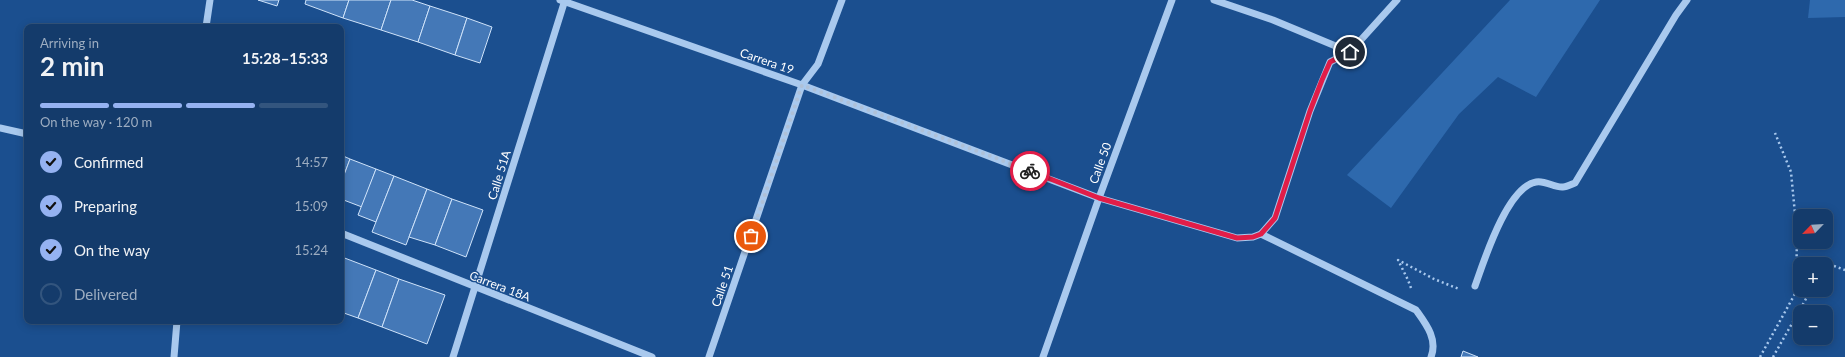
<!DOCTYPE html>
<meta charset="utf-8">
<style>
:root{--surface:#143b6b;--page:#1d4271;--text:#f1f3f6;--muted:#9dadc1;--line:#33557e;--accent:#95b2f1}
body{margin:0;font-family:Lato,sans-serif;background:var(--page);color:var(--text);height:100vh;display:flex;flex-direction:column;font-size:15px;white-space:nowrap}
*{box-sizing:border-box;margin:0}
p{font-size:13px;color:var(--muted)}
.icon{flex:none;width:22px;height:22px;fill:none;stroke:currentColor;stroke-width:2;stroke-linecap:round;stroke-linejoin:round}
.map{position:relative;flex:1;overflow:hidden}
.drawer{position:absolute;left:24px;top:24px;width:320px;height:300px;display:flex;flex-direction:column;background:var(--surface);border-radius:8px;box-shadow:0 2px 10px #0003,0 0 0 1px var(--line)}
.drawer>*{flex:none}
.needle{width:26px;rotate:245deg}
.controls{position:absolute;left:1793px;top:209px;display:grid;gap:8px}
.controls a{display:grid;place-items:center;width:40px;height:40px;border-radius:8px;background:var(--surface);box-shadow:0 2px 10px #0003,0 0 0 1px var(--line);font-size:20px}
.pin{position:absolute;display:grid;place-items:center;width:34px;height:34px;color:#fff;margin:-17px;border:2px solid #fff;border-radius:50%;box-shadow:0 1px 4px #0007}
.courier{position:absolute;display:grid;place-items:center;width:40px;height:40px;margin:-20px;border:3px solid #e11d48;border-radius:50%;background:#fff;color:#222;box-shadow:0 1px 5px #0007}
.head em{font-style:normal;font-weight:700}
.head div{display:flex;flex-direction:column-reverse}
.head{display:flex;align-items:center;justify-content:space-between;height:68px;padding:0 16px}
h1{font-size:26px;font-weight:700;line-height:30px}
.bar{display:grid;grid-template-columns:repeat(4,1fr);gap:6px 4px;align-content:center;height:48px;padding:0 16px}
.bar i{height:5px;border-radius:3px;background:var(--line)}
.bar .current{background:var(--accent)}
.bar p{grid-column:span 4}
ol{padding:0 16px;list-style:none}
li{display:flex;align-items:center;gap:12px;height:44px}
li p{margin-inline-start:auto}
li .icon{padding:4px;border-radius:50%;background:var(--accent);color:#111;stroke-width:4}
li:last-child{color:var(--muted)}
li i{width:22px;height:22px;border:2px solid var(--line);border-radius:50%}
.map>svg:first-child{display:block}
</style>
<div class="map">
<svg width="1845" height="357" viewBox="0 0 1845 357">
<rect width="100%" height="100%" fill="#1b4f8f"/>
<g fill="#2e69ad">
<path d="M 1510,0 L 1600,0 L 1536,97 L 1498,77 L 1459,114 L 1391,208 L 1347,175 Z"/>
<path d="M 1810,0 L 1845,0 L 1845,17 L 1808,18 Z"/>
</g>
<g fill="#4478b7" stroke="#cfe3fa">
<path d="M 258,0 L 279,0 L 277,6 Z"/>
<path d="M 306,0 L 349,0 L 343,18 L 305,4 Z"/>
<path d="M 349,0 L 391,0 L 381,30 L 343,18 Z"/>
<path d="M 391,0 L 412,0 L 430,6 L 418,42 L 381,30 Z"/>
<path d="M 430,6 L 467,18 L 455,55 L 418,42 Z"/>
<path d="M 467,18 L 492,27 L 480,63 L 455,55 Z"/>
<path d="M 341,155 L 350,159 L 341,183 Z"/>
<path d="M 350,159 L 376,169 L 362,207 L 341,199 L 341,183 Z"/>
<path d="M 376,169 L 394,176 L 376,222 L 358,215 Z"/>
<path d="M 394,176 L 427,189 L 406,245 L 372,232 Z"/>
<path d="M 427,189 L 452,199 L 435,245 L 409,237 Z"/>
<path d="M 452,199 L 483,210 L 466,257 L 435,245 Z"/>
<path d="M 342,257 L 376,270 L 358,318 L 341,312 Z"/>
<path d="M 376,270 L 399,279 L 382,327 L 358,318 Z"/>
<path d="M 399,279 L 445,295 L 427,344 L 382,327 Z"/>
<path d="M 1463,351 L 1478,357 L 1461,357 Z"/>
</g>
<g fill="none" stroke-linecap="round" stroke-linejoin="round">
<g stroke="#a9c9ee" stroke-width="2.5" stroke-dasharray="2 3" stroke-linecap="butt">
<path d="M 1826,272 L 1834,266 L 1845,270"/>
<path d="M 1411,288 L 1408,280 L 1398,260 L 1434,279 L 1459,289"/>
<path d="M 1760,357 L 1796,292 L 1797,235 L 1791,172 L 1775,133"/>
<path d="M 1773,357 L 1811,290"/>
</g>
<g stroke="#a9c9ee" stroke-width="7">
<path d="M 560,0 L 802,85 L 1099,198 L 1237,238 L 1253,237 L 1261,234 L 1275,218 L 1310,111 L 1330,62 L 1350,52 L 1397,0"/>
<path d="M 1214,0 L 1273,20 L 1350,52"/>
<path d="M 206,27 L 210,0"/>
<path d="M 0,128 L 27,134"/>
<path d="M 341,233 L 652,357"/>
<path d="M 1261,234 L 1416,310 C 1426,324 1438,339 1431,357"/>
<path d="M 1475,286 C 1484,261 1507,187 1536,182 C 1545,180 1555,188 1563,187 C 1567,187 1572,184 1575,183 L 1676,15 L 1687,0"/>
<path d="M 174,357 L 177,321"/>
<path d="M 453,357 L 565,0"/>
<path d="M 709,357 L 802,85 L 818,64 L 842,0"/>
<path d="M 1043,357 L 1099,198 L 1172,0"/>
</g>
</g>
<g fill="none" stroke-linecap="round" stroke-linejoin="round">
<path stroke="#afc1d8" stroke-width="4" stroke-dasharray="0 7.2" d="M 751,236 L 802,85 L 1030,171"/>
<path stroke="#e11d48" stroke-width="5" d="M 1030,171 L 1099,198 L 1237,238 L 1253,237 L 1261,234 L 1275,218 L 1310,111 L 1322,80 L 1330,62 L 1350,52"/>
</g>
<g text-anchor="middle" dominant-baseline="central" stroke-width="3" stroke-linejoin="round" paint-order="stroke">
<g font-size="12" fill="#fff" stroke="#1b4f8f">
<text transform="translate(767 61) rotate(19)">Carrera 19</text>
<text transform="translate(1100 163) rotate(-70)">Calle 50</text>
<text transform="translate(499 175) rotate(-73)">Calle 51A</text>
<text transform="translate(500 286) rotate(21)">Carrera 18A</text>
<text transform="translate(722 286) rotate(-71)">Calle 51</text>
</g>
</g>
</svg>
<div class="controls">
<a><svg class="needle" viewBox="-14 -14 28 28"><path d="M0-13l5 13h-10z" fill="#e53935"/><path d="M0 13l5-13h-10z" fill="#9dadc1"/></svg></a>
<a>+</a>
<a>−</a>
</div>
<div class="pin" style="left:751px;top:236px;background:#ea580c"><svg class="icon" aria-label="bag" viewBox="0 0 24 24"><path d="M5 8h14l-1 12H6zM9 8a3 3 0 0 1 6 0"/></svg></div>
<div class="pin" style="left:1350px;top:52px;background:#1f2937"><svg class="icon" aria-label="home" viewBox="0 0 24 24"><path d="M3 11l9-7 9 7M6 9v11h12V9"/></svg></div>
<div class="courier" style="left:1030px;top:171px"><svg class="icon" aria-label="bike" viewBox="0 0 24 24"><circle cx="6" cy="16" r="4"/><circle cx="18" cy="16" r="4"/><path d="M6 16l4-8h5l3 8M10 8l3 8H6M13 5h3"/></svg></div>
<section class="drawer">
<div class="head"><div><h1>2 min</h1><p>Arriving in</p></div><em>15:28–15:33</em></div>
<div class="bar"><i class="current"></i><i class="current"></i><i class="current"></i><i></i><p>On the way · 120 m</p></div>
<ol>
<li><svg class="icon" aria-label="check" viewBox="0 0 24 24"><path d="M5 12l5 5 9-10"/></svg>Confirmed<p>14:57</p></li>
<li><svg class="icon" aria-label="check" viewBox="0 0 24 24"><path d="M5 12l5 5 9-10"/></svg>Preparing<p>15:09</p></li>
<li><svg class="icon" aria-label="check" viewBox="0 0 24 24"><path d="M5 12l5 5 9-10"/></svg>On the way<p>15:24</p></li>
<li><i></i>Delivered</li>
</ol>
</section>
</div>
